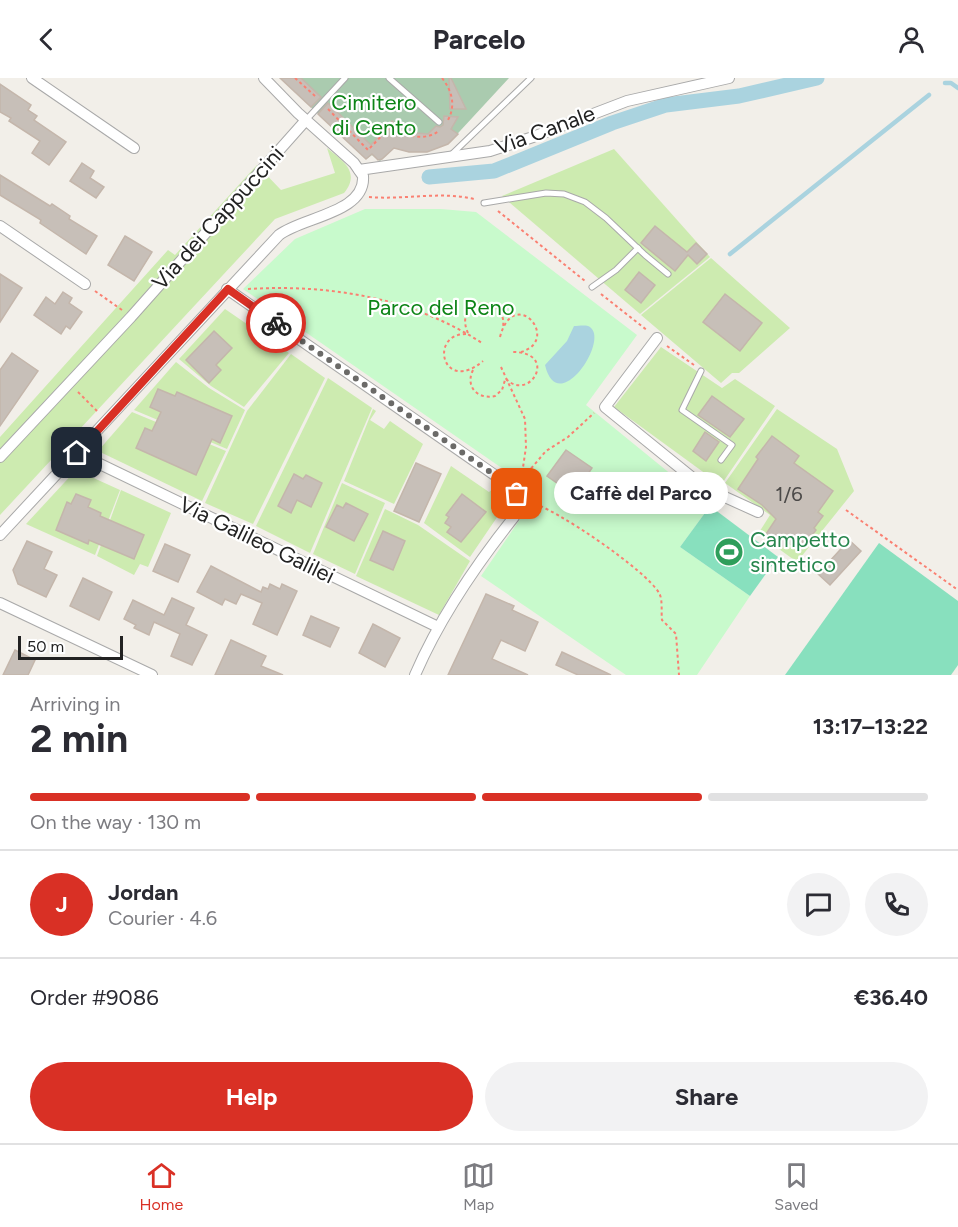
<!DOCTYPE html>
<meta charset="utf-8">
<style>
:root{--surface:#fff;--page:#f2f2f3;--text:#2b2b33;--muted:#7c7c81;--line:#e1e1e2;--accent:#d93025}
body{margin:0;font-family:Figtree,sans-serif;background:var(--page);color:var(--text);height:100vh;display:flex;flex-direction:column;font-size:22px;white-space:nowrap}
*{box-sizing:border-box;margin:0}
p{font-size:20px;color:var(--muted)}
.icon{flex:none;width:33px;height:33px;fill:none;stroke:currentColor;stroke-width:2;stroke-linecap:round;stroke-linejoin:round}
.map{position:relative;height:597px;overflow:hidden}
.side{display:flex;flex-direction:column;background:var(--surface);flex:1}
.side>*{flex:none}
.scale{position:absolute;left:18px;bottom:15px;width:105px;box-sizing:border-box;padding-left:6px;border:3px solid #222;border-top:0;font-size:16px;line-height:21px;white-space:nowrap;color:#222;-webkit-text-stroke:4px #fff;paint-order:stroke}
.pin{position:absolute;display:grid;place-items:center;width:51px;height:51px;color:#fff;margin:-26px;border-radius:12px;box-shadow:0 3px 9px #0006}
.courier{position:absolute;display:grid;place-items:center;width:60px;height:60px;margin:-30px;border:4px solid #d93025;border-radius:50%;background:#fff;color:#222;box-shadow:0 2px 8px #0007}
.bubble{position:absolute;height:42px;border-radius:21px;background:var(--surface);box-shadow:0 3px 15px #0003;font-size:20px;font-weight:700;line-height:42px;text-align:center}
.summary em{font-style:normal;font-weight:700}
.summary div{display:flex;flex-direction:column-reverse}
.summary{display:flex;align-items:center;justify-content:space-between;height:102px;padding:0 30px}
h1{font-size:39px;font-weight:700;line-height:45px}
.bar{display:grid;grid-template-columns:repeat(4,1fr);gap:9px 6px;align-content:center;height:72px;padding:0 30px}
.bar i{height:8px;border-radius:4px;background:var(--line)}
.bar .active{background:var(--accent)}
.bar p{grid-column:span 4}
.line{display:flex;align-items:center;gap:15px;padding:0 30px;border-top:2px solid var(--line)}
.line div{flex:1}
.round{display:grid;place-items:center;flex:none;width:63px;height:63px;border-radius:32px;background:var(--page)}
.cta{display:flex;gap:12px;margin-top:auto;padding:12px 30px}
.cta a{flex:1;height:69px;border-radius:36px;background:var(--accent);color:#fff;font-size:24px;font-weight:700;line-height:69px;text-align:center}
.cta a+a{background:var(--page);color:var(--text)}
header{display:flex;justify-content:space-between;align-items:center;height:78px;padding:0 30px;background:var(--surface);font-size:27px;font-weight:700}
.tab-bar{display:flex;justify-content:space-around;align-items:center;height:84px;border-top:2px solid var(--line);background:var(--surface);font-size:16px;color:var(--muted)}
.tab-bar a{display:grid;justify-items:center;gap:3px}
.tab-bar .active{color:var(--accent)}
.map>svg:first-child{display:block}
</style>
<header><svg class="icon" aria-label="back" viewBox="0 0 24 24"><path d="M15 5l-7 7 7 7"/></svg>Parcelo<svg class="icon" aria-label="person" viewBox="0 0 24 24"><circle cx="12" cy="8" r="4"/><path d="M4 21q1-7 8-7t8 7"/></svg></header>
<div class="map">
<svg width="958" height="597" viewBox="0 0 958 597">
<rect width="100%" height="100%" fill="#f2efe9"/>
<g fill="#cdebb0">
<path d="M 327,70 C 343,83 361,94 344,115 L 275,141 L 0,437 L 0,359 L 168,172 L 175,177 L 257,87 L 281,112 L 335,95 Z"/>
<path d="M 614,71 L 710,179 L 640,236 L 502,118 Z"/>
<path d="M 711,180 L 790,250 L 739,295 L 732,295 L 721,305 L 641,237 Z"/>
<path d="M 225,231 L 289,275 L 244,329 L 211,308 L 179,281 Z"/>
<path d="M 661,269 L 722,310 L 735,301 L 775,328 L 721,407 L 614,329 Z"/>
<path d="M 291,276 L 325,300 L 253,446 L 205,425 L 247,333 Z"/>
<path d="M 176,284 L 209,310 L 245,332 L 227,371 L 134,332 Z"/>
<path d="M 328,300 L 372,330 L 310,475 L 256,448 Z"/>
<path d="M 373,331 L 376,333 L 370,342 L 384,351 L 390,343 L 423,366 L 394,426 L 344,403 Z"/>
<path d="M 777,331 L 837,371 L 854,413 L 797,484 L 758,456 L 770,437 L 725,405 Z"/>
<path d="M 132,334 L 226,373 L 202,423 L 98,373 Z"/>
<path d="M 451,388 L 489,414 L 497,408 L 504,429 L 470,479 L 424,445 Z"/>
<path d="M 76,392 L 120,412 L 95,477 L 26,446 Z"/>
<path d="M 342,405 L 385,425 L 355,496 L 313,476 Z"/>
<path d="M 121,412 L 171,435 L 148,489 L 140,486 L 134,497 L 97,478 Z"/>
<path d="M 385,431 L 418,447 L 470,483 L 439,537 L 356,498 Z"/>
</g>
<path fill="#aacbaf" d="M 280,0 L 509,0 L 448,66 L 427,74 L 409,74 L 394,70 L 380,83 L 372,77 L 366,81 Z"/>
<path fill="#c8facc" d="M 365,131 L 441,131 L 476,134 L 637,257 L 586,327 L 710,428 L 680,469 L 750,518 L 697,597 L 626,597 L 481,498 L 538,415 L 243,211 L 295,161 Z"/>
<g fill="#88e0be">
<path d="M 710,428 L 778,479 L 750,518 L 680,469 Z"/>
<path d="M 879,465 L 958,523 L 958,587 L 951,597 L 785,597 Z"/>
</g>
<path fill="#aad3df" d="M 574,248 C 578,248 584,247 588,248 C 613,258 558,342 545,287 L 567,263 Z"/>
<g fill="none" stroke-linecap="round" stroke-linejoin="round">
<g stroke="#aad3df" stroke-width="4.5">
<path d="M 945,5 L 951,5 L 958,10"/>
<path d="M 730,176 L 929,17"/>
</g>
<path stroke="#aad3df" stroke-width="15" d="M 429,99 L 494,93 L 612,45 L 666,27 L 739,18 L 817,0"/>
</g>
<g fill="#c7bfb8" stroke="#c4b6ab" stroke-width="1.5">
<path d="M 280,0 L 301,0 L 321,19 L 311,29 Z"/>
<path d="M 449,0 L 451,0 L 466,31 L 450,31 Z"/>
<path d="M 0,6 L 31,27 L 28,32 L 37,38 L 34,42 L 66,64 L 49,87 L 32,75 L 40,63 L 9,43 L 11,40 L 0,34 Z"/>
<path d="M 328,25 L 371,67 L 392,43 L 404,54 L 428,56 L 436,48 L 440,49 L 443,47 L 444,38 L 458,39 L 451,51 L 458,56 L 448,66 L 427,74 L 409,74 L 394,70 L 382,81 L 378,82 L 372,76 L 366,81 L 320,38 L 318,36 Z"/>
<path d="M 82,85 L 94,93 L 90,100 L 104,109 L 96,120 L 70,103 Z"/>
<path d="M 0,97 L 50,128 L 52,126 L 70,138 L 69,141 L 97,158 L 86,176 L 40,145 L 41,142 L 0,117 Z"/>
<path d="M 655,148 L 687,174 L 696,165 L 707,176 L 697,186 L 688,177 L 675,193 L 641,165 Z"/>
<path d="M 125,158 L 152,174 L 134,203 L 108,187 Z"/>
<path d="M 639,194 L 655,207 L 641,225 L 625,212 Z"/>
<path d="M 0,196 L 22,210 L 0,244 Z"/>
<path d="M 63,214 L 72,220 L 69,225 L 82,234 L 70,251 L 66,248 L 61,256 L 34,237 L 46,219 L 55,226 Z"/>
<path d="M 725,216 L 762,245 L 740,273 L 703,244 Z"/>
<path d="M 214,253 L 232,270 L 216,287 L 221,292 L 209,305 L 186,282 Z"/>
<path d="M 12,275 L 38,293 L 0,348 L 0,292 Z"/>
<path d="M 158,311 L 175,318 L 177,314 L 232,338 L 220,365 L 212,361 L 196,397 L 136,370 L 145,350 L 152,353 L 161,334 L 150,329 Z"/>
<path d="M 712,318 L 744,341 L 730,359 L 698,337 Z"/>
<path d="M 705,354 L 719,364 L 706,383 L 693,373 Z"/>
<path d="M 772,358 L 799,378 L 794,385 L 833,413 L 818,434 L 823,438 L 814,450 L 816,452 L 800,473 L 787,464 L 784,469 L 766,456 L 776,441 L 762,427 L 738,411 L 758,381 L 756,379 Z"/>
<path d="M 566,372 L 592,390 L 574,417 L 547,398 Z"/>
<path d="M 416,385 L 441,396 L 419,444 L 394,433 Z"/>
<path d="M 294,396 L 303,401 L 306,397 L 322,405 L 311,429 L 297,422 L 291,435 L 278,428 Z"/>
<path d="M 76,416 L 91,422 L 88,429 L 101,435 L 100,438 L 144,457 L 134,481 L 89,462 L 88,466 L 56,452 L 67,424 L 71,426 Z"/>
<path d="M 462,416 L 486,434 L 461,464 L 447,454 L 451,449 L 445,445 L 449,439 L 446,437 Z"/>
<path d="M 346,425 L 368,436 L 354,463 L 326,449 L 337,427 L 343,430 Z"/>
<path d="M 383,453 L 405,463 L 393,492 L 370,482 Z"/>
<path d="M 849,462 L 861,473 L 830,507 L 818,496 Z"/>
<path d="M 27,463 L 52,474 L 44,491 L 57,497 L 46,519 L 18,506 L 13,492 Z"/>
<path d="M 165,466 L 190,477 L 178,504 L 153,493 Z"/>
<path d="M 211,488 L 261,514 L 263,509 L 268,511 L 270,506 L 280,511 L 282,506 L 297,513 L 277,557 L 253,546 L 262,525 L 241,516 L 236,526 L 225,521 L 222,527 L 197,514 Z"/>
<path d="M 83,500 L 112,514 L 99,542 L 70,528 Z"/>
<path d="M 486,516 L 514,528 L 512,532 L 538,544 L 525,573 L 501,562 L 492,581 L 528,597 L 448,597 Z"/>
<path d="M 172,520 L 194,530 L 186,547 L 207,557 L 192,587 L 171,578 L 180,556 L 154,544 L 149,557 L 134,550 L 136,547 L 124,541 L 133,522 L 164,537 Z"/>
<path d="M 311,538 L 339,550 L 330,569 L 303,557 Z"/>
<path d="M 373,546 L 400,560 L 385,589 L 359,575 Z"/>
<path d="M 231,562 L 266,578 L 261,588 L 283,597 L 215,597 Z"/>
<path d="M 15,572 L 35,582 L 28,597 L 3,597 Z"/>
<path d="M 562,574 L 611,597 L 578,597 L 556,587 Z"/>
</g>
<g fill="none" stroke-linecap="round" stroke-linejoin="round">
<g stroke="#a9a9a9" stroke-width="7">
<g id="lane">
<path d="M 389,0 L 439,44"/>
<path d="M 306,42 L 345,0"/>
<path d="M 451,77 L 531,0"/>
<path d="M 484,125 L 546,115 L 564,116 L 585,124 L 606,140 L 645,177 L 668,196"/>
<path d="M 592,209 L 616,192 L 638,170"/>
<path d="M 701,293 L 682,332 L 732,367 L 721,382"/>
</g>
</g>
<g stroke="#a9a9a9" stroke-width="12">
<g id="street">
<path d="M 32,0 L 134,70"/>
<path d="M 359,92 L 490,73 L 533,59 L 627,23 L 729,0"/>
<path d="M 0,148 L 85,206"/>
<path d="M 227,211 L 509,407 C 518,417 521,426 514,439 C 475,488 440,539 415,597"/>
<path d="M 657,260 L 605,329 L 705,410 L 758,434"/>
<path d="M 77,375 L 438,549"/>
<path d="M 0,379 L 131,239 L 306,42"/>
<path d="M 0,457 L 279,157 C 302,139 366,135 363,98 L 354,85 L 298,35 L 264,0"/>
<path d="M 0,525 L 152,597"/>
</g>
</g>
<g stroke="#fa8072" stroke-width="2" stroke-dasharray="3 3" stroke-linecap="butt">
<path d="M 295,0 L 315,18"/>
<path d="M 442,0 C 452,13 456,27 448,42"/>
<path d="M 328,31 L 368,72 L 392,47 C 406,58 423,64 439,53"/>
<path d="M 369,119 C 404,122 441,113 474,121"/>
<path d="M 498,133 L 585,203"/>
<path d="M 248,211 C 330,206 413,220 482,265"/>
<path d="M 95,213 L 122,232"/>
<path d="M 601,216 L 648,253"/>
<path d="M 468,255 C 452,220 508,213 503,250"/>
<path d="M 466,256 C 428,256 443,317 483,283"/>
<path d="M 500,259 C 514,206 562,262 521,274"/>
<path d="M 667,268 L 694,287"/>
<path d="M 501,289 L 525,341 L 526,369 L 521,403"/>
<path d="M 473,292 C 465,308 477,322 495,318 L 502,312 L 505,302"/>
<path d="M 506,301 C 530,325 560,273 511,274"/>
<path d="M 78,314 L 97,333"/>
<path d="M 522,398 L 528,394 L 546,373 L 568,359 L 594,335"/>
<path d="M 529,424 C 554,429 647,493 659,515 C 663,521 661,535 662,542 L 676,556 L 679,597"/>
<path d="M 846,432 L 958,512"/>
</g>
<use href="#lane" stroke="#fff" stroke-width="5"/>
<use href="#street" stroke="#fff" stroke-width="10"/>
</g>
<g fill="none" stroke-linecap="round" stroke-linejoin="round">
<path stroke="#6b6a68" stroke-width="6" stroke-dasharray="0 10.8" d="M 276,245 L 509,407 L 517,416"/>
<path stroke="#d93025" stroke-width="8" d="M 77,375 L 228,211 L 276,245"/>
</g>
<defs>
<g id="stadium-disc" transform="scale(1.5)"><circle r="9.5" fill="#2e9e5b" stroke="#fff"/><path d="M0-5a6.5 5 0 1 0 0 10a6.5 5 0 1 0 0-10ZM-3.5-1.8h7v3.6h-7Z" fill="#fff"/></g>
</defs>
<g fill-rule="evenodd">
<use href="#stadium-disc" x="729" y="474"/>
</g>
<g text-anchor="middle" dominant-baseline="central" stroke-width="4.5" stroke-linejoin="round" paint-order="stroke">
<g font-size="20" fill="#4b4948">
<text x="789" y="416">1/6</text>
</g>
<g font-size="22" fill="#0c8416" stroke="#fff">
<text x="374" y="24">Cimitero<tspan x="374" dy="25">di Cento</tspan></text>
<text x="441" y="229">Parco del Reno</text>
</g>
<g font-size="22" fill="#222" stroke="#fff">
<text transform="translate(545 52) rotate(-20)">Via Canale</text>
<text transform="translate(218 140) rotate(-48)">Via dei Cappuccini</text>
<text transform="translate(257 462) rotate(26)">Via Galileo Galilei</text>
</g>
<g font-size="22" fill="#27864d" stroke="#fff" text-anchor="start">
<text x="750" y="461">Campetto<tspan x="750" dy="25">sintetico</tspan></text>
</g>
</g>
</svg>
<div class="scale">50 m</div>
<div class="pin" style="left:517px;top:416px;background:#ea580c"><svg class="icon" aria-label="bag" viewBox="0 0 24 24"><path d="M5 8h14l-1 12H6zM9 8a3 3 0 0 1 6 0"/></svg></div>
<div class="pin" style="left:77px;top:375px;background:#1f2937"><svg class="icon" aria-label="home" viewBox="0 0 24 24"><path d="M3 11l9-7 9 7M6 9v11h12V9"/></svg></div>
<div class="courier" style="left:276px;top:245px"><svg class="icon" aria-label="bike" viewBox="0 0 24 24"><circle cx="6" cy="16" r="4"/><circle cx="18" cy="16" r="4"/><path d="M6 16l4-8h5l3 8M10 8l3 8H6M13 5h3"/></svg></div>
<div class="bubble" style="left:554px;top:394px;width:174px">Caffè del Parco</div>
</div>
<section class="side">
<div class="summary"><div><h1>2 min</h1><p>Arriving in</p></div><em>13:17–13:22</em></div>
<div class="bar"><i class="active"></i><i class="active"></i><i class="active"></i><i></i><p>On the way · 130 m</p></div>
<div class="line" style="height:108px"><b class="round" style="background:var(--accent);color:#fff">J</b><div><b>Jordan</b><p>Courier · 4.6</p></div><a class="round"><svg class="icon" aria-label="chat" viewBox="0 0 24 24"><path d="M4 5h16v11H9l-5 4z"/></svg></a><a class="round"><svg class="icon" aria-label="phone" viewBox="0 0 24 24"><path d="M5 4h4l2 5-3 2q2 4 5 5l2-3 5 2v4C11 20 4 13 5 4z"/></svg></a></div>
<div class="line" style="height:78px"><div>Order #9086</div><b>€36.40</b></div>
<div class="cta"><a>Help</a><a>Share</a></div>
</section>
<nav class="tab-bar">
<a class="active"><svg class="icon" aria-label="home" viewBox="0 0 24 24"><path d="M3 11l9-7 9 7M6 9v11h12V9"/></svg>Home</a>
<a><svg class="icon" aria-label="map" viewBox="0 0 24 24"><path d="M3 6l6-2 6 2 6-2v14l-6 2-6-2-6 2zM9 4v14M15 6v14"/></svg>Map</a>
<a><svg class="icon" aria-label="saved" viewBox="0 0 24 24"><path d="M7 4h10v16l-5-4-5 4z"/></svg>Saved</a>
</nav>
